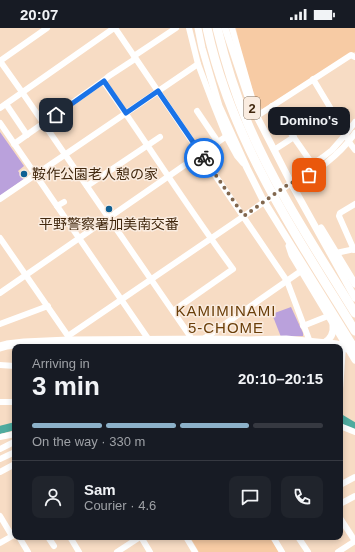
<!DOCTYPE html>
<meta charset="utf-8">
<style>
:root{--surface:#171b24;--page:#20242c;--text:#f1f3f6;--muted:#9ea1a6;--line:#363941;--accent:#8cb1c9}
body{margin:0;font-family:Arial,"Noto Sans JP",sans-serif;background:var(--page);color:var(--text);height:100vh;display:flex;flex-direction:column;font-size:15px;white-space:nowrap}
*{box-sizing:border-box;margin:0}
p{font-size:13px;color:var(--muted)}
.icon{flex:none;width:22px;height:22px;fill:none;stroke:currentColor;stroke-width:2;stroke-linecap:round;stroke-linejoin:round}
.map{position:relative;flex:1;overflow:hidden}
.panel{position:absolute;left:12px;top:316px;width:331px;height:196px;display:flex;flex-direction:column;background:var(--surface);border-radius:8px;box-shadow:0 2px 6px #0003}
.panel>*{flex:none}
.pin{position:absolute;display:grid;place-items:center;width:34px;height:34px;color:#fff;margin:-17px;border-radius:8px;box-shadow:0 2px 6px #0006}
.courier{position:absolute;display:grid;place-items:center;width:40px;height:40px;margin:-20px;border:3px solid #1a73e8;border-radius:50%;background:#fff;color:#222;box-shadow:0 1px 5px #0007}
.bubble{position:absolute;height:28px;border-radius:8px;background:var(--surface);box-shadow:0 2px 6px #0003;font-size:13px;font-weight:700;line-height:28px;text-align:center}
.overview em{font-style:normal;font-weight:700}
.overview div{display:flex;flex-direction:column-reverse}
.overview{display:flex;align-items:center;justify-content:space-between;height:68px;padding:0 20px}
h1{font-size:26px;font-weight:700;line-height:30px}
.bar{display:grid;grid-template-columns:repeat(4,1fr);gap:6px 4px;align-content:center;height:48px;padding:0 20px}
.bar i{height:5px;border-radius:3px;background:var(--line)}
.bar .current{background:var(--accent)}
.bar p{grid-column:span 4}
.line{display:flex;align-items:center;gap:10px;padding:0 20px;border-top:1px solid var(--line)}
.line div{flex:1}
.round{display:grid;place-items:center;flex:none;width:42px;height:42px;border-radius:8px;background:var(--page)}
.status{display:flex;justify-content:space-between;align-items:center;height:28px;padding:0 20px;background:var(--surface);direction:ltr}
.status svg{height:11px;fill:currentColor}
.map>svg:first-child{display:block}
</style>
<div class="status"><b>20:07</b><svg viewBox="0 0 49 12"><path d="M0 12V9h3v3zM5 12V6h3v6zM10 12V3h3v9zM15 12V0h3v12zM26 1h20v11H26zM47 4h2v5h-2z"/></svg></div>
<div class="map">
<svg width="355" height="524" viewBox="0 0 355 524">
<rect width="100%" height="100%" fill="#f7dcc4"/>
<g fill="#f7cba4">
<path d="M 236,0 L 355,0 L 355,24 L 354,24 L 262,81 L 256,71 L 244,37 Z"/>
<path d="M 190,509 L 271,509 L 280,524 L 199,524 Z"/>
</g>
<g fill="#baa1dc">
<path d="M 0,104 L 24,138 L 18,143 L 24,151 L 0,168 Z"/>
<path d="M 291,279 L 303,305 L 303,308 L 281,309 L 272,286 Z"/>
</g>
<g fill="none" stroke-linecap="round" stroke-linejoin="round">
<g stroke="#4fab9f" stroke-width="8">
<path d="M 340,390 L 355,399"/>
<path d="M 0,402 L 15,398"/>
</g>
<g stroke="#fff" stroke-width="6">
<path d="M 115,0 L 287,253 L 310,314"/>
<path d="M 189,0 L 198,36 L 212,73 L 226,108 L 237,128 L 243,135"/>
<path d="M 232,0 L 252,70"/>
<path d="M 134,28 L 176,0"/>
<path d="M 0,33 L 22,64 L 190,308 L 189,312"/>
<path d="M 0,33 L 47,0"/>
<path d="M 313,51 L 346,106 L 349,114 L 355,122"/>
<path d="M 103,53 C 147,115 188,180 233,241 L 173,283"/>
<path d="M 6,76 L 27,107"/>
<path d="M 272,78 L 313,137"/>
<path d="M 0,80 L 114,0"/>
<path d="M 197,83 L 218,114"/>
<path d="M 256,84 L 257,88 L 351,27 L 355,29"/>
<path d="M 0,95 L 149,312"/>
<path d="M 14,116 L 103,53 L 109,48 L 135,31"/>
<path d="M 274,122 L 294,109"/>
<path d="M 292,155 C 314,148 342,124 355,105"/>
<path d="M 87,158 L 160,109"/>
<path d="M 0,171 L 198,36"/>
<path d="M 57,178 L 64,174"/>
<path d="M 0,210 L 68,308 L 68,312"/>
<path d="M 354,222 L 339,188 L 340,185 L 355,176"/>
<path d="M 336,225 L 355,221"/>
<path d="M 0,265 L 231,105"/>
<path d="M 0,296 L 48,278"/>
<path d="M 303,298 L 328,288"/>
<path d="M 68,308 L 244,188 L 291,155 L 299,146 L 323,129 L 332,122 L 346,106 L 355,94"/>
<path d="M 202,312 L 301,243"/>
<path d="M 0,337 L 15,338"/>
<path d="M 340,362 L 343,318"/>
<path d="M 0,374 L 15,374"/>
<path d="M 340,398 L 355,404"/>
<path d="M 0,409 L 15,406"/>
<path d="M 0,421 L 14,414"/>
<path d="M 0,431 L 15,424"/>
<path d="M 0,444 L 15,436"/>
<path d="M 340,457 L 355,449"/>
<path d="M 340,476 L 355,468"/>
<path d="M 0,488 L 12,508"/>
<path d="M 340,490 L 355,513"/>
<path d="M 19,509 L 28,524"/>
<path d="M 48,509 L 54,518"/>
<path d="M 70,509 L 79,524"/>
<path d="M 141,509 L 150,524"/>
<path d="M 186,509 L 195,524"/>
<path d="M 273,509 L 282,524"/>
<path d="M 298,509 L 308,524"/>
<path d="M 0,515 L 14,507"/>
<path d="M 117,524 L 140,509"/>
<path d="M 338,524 L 355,513"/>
</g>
<g stroke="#fff" stroke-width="7">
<path d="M 198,0 L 202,20 L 219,78 L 247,140 L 262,170 L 355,320"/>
<path d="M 225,0 L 250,75 L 291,155 L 355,270"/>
<path d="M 321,200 L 355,256"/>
<path d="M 289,218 L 292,227 L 355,332"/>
<path d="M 324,315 C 331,311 334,305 333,296"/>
</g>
<g stroke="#fff" stroke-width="9">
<path d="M 207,0 C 231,112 296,207 355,303"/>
<path d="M 217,0 C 225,33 235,65 248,96 C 276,162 317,223 355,285"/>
<path d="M 0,319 L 7,317 L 24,315 L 68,313 L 213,312 L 248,313 L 286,312 L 337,317 L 355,322"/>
</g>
</g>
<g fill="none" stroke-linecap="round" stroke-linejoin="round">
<path stroke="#81674e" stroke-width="4" stroke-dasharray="0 7.2" d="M 204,130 L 244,188 L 290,155 L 302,152 L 309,147"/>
<path stroke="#1a73e8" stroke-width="5" d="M 56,87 L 104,53 L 126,85 L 158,63 L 204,130"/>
</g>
<g fill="#106093" stroke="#faece0" stroke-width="1.5">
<circle cx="24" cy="146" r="4"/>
<circle cx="109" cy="181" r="4"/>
</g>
<g text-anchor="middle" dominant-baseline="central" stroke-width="3" stroke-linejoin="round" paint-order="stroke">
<rect fill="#faece0" stroke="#79634d" stroke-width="1" x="244" y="69" width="16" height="22" rx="3"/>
<g font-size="13" font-weight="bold" fill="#42280e">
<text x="252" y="80">2</text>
</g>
<g font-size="14" fill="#42280e" stroke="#faece0" text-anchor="start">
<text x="32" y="146">鞍作公園老人憩の家</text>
<text x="109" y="196" text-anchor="middle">平野警察署加美南交番</text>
</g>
<g font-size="15" letter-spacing="1" fill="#6a3e09" stroke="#faece0">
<text x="226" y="282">KAMIMINAMI<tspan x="226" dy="17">5-CHOME</tspan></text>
</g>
</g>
</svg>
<div class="pin" style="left:309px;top:147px;background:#ea580c"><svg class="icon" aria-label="bag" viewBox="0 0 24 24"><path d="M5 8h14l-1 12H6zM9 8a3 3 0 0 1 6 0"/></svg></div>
<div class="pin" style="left:56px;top:87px;background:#1f2937"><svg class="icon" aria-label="home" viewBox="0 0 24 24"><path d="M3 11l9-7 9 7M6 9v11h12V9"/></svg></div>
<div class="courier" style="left:204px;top:130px"><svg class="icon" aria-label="bike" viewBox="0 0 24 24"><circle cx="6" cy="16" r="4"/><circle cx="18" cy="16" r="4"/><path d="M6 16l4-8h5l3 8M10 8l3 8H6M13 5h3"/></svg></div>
<div class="bubble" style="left:268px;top:79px;width:82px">Domino's</div>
<section class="panel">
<div class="overview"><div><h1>3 min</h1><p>Arriving in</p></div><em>20:10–20:15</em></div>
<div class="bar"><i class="current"></i><i class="current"></i><i class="current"></i><i></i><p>On the way · 330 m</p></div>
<div class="line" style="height:72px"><a class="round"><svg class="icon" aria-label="person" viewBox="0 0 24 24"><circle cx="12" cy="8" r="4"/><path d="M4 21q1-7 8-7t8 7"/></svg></a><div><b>Sam</b><p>Courier · 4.6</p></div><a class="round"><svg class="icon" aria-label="chat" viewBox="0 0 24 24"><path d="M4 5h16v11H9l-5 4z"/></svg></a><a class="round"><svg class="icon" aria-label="phone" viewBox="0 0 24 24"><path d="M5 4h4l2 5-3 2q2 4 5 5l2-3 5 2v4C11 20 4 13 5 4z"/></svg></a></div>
</section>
</div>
